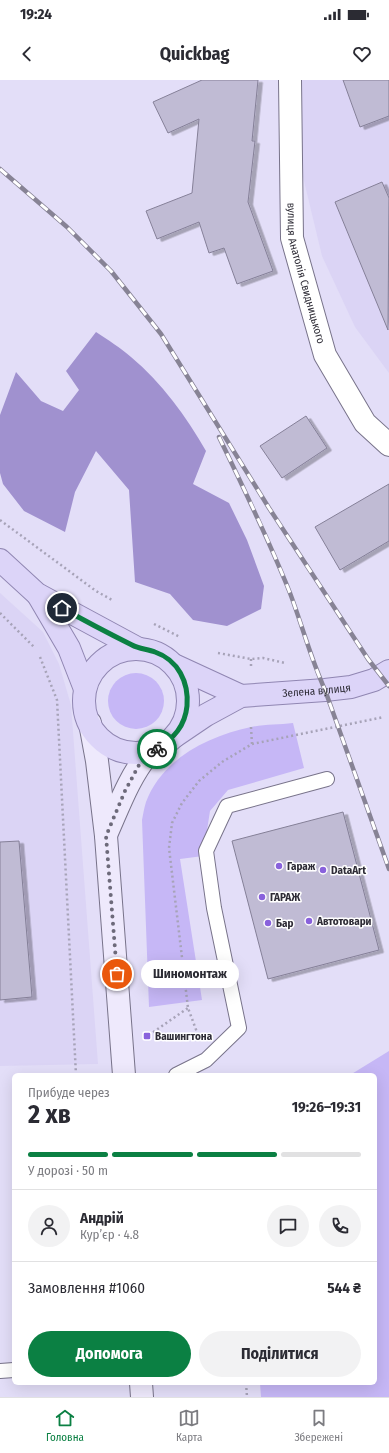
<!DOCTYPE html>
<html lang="uk">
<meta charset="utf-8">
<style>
:root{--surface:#fff;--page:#f2f2f3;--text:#2b2b33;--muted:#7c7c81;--line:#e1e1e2;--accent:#0b8043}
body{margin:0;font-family:"Fira Sans Condensed",sans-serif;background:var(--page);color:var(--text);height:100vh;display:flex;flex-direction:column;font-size:15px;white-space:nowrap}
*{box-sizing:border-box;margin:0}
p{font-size:13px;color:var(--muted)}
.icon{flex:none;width:22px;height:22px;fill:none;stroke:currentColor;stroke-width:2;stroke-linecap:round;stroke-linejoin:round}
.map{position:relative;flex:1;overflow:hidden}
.drawer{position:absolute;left:12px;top:993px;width:365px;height:312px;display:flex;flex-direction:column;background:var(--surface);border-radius:6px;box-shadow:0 4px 16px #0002}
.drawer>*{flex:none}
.pin{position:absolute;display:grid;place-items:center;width:34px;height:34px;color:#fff;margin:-17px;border:2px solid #fff;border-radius:50%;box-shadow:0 1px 4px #0007}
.courier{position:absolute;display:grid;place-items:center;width:40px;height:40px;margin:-20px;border:3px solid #0b8043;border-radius:50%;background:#fff;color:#222;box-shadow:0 1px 5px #0007}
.bubble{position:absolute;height:28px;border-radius:14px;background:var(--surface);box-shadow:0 4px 16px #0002;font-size:13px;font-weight:700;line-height:28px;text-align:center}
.summary em{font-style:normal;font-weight:700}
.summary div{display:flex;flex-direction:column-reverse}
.summary{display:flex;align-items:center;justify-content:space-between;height:68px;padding:0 16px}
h1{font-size:26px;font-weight:700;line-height:30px}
.bar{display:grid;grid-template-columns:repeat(4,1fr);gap:6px 4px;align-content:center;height:48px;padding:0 16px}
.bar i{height:5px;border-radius:3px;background:var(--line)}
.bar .on{background:var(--accent)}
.bar p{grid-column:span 4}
.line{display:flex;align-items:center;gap:10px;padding:0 16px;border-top:1px solid var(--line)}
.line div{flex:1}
.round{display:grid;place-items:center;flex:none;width:42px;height:42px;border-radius:21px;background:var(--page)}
.button{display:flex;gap:8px;margin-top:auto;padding:8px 16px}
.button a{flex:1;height:46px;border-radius:24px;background:var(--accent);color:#fff;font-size:16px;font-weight:700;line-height:46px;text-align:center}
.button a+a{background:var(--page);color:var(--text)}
.status{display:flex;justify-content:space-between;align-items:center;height:28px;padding:0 20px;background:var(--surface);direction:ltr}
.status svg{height:11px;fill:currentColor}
header{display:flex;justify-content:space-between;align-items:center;height:52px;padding:0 16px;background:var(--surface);font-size:18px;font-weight:700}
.menu{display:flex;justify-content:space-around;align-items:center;height:56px;border-top:1px solid var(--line);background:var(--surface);font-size:11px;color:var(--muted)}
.menu a{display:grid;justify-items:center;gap:2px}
.menu .on{color:var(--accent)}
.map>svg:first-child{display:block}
</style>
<div class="status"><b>19:24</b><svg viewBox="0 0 49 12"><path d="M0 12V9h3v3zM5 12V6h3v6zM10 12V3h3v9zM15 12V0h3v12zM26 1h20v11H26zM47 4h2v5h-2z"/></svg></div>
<header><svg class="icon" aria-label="back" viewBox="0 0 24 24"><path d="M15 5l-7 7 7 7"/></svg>Quickbag<svg class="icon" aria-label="heart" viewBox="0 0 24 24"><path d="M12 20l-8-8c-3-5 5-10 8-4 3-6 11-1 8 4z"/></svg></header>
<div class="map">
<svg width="389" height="1317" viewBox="0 0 389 1317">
<defs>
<filter id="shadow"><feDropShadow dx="4.5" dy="2.5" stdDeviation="0" flood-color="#0004"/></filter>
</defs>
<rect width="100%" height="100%" fill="#e3def8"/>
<g fill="#dbd4f5">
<path d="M 293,0 L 389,0 L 389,293 L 355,247 L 322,176 L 298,76 Z"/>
<path d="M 0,513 L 43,552 L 59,584 L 71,625 L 98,984 L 0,986 Z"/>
</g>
<g fill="#c6b7f6">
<circle cx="136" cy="621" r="28"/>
<path d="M 293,643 L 304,688 L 228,710 L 210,731 L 203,776 L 180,779 L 202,920 L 149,927 L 142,740 C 143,735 144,728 146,722 C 162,679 208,656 251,647 C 264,644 279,645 293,643 Z"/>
<path d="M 389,971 L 389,1317 L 261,1317 L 260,1303 L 375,1303 L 375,995 L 350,995 Z"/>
</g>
<path fill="#a091cf" d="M 96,252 C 108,260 121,268 131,277 C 162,303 186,336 206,371 L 193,404 L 229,423 L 247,460 L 264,506 L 261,529 L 227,546 L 193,540 L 170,514 L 135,502 L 129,410 L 96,371 L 75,412 L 65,452 L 24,431 L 3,404 L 0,393 L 0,335 L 16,292 L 41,321 L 63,331 L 79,310 L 66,291 Z"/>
<g fill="#c0bbd4" stroke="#858098" filter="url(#shadow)">
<path d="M 202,0 L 258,0 L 252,61 L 255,61 L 248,122 L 273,191 L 237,204 L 224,168 L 209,173 L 199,142 L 157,159 L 146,131 L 192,113 L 199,39 L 168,53 L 153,22 Z"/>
<path d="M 343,0 L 389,0 L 389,36 L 360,47 Z"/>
<path d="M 382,102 L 389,118 L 388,250 L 335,122 Z"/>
<path d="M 306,336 L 327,368 L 282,398 L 260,366 Z"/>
<path d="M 389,404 L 389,461 L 340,490 L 315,447 Z"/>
<path d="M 343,732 L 379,870 L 268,899 L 232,761 Z"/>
<path d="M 19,761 L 32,917 L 0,920 L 0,762 Z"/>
</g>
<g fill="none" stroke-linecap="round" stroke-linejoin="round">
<g stroke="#78738a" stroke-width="16">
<g id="service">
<path d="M 176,995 L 206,980 L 239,948 L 214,828 L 206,771 L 227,726 L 327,699"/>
<path d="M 0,1291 L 14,1290"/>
</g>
</g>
<g stroke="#78738a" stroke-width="24">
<g id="minor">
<path id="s1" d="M 290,0 L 292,158 L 325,275 L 365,343 L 389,365"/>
</g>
</g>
<g stroke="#78738a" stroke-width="24">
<g id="secondary">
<path d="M 90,643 L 97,681 L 106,756 L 124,995"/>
<path d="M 106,755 C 119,726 129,697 149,673"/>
<path d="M 141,1303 L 142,1317"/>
</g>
</g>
<g stroke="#9086b2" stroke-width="24">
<g id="primary">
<path d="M 0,480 L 37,514 L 137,568"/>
<path d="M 38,515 L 69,568 L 85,609"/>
<circle cx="136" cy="621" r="52"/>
<path d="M 176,586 L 241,616"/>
<path id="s2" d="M 175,656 L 206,635 L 241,616 L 325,610 L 351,607 L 374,600 L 389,591"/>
</g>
</g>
<g stroke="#a7a3b8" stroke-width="2.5" stroke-dasharray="2 3" stroke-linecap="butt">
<path d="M 0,440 L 96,511 L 112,520"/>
<path d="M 0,533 L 35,568"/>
<path d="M 154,544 L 180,557"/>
<path d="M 218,573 L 251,579 L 263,578 L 285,583"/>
<path d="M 40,577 L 57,620 L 76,995"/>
<path d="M 251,579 L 251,589"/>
<path d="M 251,647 L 252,664"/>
<path d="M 149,955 L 188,928"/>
<path d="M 198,955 L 188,928 L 169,768 L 172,743 L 182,723 L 199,701 L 222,682 L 252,664 L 384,637"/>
<path d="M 246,1303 L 247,1317"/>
</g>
<use href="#service" stroke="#fff" stroke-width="14"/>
<use href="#minor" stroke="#fff" stroke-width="22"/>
<use href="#secondary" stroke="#eee9fc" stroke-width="22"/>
<use href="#primary" stroke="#dcd4f8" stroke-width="22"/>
<g stroke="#878395" stroke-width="4.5">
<g id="rail">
<path d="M 0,89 L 67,147 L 111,191 L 161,254 L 269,428 L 368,579 L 389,606"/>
<path d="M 219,357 C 244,409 269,460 290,513 C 302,545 311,579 325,610 L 389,789"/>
</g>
</g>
<use href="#rail" stroke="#fff" stroke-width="3" stroke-dasharray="9" stroke-linecap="butt"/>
</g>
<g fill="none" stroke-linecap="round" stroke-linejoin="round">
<path stroke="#6d6a7a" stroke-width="4" stroke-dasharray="0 7.2" d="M 117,894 L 106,756 L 125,711 L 139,685 L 149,672 L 157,669"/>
<path stroke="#0b8043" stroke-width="5" d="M 62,528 C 85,541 108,553 132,565 C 139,569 148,569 155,572 C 178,580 189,602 187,626 C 185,646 174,658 157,669"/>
</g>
<g fill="#8962dc" stroke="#fff" stroke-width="1.5">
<circle cx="279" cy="786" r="4"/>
<circle cx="323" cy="790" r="4"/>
<circle cx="262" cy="817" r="4"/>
<circle cx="309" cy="841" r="4"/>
<circle cx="268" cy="843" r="4"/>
<rect x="143" y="952" width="8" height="8" rx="2"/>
</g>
<g text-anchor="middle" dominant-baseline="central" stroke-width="3" stroke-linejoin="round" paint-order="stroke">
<g font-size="11" fill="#2e2c36" stroke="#fff">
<text stroke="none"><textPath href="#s1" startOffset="195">вулиця Анатолія Свидницького</textPath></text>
<text stroke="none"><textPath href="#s2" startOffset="153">Зелена вулиця</textPath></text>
</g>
<g font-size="11" font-weight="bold" fill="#2e2c36" stroke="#fff" text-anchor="start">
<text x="287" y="786">Гараж</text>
<text x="331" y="790">DataArt</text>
<text x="270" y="817">ГАРАЖ</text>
<text x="317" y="841">Автотовари</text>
<text x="276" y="843">Бар</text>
<text x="155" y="956">Вашингтона</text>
</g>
</g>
</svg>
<div class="pin" style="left:117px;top:894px;background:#ea580c"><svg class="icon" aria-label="bag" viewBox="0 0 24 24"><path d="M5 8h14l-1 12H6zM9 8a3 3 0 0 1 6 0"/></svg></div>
<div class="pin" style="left:62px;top:528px;background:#1f2937"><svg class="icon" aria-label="home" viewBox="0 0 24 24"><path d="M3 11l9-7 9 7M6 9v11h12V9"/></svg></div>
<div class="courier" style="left:157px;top:669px"><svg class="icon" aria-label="bike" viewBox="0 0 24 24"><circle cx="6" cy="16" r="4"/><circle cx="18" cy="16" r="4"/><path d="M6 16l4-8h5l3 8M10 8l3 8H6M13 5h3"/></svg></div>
<div class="bubble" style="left:141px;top:880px;width:98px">Шиномонтаж</div>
<section class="drawer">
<div class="summary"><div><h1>2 хв</h1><p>Прибуде через</p></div><em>19:26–19:31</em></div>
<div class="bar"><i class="on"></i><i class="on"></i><i class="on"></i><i></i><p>У дорозі · 50 m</p></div>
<div class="line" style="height:72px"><a class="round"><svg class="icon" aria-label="person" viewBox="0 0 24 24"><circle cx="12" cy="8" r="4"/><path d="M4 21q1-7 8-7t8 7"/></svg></a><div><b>Андрій</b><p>Кур’єр · 4.8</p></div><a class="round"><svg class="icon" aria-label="chat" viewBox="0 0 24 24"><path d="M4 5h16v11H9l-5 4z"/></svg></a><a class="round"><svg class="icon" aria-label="phone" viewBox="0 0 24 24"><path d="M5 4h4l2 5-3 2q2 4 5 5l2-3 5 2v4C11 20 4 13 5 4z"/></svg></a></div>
<div class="line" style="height:52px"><div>Замовлення #1060</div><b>544 ₴</b></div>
<div class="button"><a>Допомога</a><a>Поділитися</a></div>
</section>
</div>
<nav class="menu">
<a class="on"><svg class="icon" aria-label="home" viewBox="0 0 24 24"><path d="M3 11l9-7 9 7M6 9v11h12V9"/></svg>Головна</a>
<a><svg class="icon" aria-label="map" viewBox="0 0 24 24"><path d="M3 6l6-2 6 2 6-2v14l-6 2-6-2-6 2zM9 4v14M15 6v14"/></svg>Карта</a>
<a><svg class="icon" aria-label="saved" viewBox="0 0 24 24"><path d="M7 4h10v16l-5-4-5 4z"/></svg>Збережені</a>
</nav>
